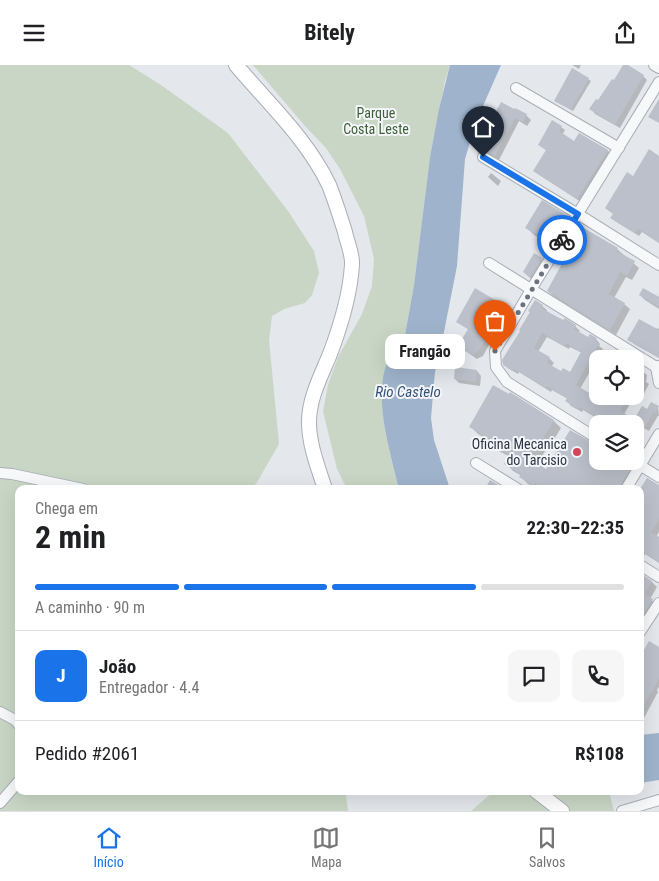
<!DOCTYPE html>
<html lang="pt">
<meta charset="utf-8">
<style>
:root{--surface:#fff;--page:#f6f6f6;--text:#202124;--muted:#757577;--line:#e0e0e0;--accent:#1a73e8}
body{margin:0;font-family:"Roboto Condensed",sans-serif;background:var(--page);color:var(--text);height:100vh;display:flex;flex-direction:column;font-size:19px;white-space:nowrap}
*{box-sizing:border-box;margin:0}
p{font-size:16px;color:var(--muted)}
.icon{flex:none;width:28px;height:28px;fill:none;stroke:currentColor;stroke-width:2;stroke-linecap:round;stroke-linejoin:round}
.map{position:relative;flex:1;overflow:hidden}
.details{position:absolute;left:15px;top:420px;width:629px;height:310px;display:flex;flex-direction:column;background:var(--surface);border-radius:10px;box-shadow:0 5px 20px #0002}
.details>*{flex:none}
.fabs{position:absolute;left:589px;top:285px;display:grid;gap:10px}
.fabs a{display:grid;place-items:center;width:55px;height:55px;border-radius:10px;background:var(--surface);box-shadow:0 5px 20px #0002;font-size:25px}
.pin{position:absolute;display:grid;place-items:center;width:42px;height:42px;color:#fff;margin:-51px -21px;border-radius:50% 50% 50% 0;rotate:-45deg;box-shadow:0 0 5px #0007}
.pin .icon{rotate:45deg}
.courier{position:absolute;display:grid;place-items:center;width:50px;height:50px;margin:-25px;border:4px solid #1a73e8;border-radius:50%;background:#fff;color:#222;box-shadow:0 1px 6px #0007}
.bubble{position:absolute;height:35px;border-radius:10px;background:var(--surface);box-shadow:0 5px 20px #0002;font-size:16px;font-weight:700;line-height:35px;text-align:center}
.headline em{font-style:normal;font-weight:700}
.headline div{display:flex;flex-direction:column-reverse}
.headline{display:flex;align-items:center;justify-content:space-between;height:85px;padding:0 20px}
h1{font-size:32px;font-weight:700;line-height:38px}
.bar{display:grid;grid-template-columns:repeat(4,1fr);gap:8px 5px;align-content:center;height:60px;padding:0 20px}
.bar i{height:6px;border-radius:4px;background:var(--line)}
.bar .on{background:var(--accent)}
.bar p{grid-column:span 4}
.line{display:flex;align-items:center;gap:12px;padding:0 20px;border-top:1px solid var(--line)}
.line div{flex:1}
.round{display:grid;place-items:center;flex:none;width:52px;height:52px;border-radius:10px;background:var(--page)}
header{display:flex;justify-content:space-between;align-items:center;height:65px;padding:0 20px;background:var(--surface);font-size:22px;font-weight:700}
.dock{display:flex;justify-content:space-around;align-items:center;height:70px;border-top:1px solid var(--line);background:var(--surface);font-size:14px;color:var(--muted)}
.dock a{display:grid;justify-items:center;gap:2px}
.dock .on{color:var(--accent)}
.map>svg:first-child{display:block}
</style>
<header><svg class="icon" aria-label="menu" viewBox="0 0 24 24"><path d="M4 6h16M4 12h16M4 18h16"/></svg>Bitely<svg class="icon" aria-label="share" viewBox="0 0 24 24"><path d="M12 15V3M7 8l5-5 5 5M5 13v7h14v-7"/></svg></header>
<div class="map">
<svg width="659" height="746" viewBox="0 0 659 746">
<rect width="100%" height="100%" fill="#e4e7ec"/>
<g fill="#c9d6c5">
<path d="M 0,0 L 129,0 L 161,20 L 228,68 L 288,146 L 314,186 L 319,208 L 312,230 L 305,238 L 284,244 L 272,251 L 269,275 L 279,379 L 256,419 L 247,424 L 222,424 L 215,420 L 190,420 L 185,424 L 19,424 L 19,726 L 348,726 L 346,730 L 348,746 L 0,746 Z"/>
<path d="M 253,0 L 450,0 L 445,16 L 430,92 L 414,220 L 405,270 L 407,280 L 405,282 L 392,289 C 372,332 388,380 399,424 L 347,424 L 337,404 L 323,346 L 328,320 L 338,292 L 362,249 L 372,221 L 374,194 L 364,151 L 340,104 L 326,83 L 305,61 Z"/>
<path d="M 494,726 L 609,726 L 614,746 L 471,746 Z"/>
</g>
<g fill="#9fb4cc">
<path d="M 450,0 L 501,0 L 476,57 L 465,94 L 457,201 L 439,292 L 435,307 L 431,353 L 434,375 L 450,424 L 399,424 C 390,386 370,325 391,290 C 395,283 402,284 407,279 L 405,270 L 414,220 L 430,92 L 439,44 Z"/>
<path d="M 659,668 L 659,715 L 640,718 L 640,670 Z"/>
</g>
<g fill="#0003" fill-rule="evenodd">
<path d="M 572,0 L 581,0 L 579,4 Z"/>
<path d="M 624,0 L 643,11 L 647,15 L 620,63 L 595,49 L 591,44 L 599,37 L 614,17 Z"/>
<path d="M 573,5 L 591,16 L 573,46 L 558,37 Z"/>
<path d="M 516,44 L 526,50 L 531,55 L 527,61 L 519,56 L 499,95 L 489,89 L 485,85 L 490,75 L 482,70 L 477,66 L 515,46 Z"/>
<path d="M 561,62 L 565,65 L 562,70 L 575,77 L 579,69 L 608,86 L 611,89 L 581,137 L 538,109 L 534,106 L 547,86 L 540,80 Z"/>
<path d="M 659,92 L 659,178 L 642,167 L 639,171 L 615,156 L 612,153 L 614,149 L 606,143 L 633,113 Z"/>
<path d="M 491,108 L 501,116 L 498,121 L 488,112 Z"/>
<path d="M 567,152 L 574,159 L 559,184 L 534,170 L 527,163 Z"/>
<path d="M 617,184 L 639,203 L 632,215 L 626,212 L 614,233 L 624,239 L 630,244 L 616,270 L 553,231 L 548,226 Z"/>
<path d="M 541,194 L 551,203 L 540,220 L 534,217 L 524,207 Z"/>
<path d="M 640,230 L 659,232 L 659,244 L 645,235 Z"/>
<path d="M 542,241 L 547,245 L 546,247 L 575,261 L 580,266 L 578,268 L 589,274 L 596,274 L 600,279 L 599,281 L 603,284 L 580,324 L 591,330 L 598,331 L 635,331 L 635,310 L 636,310 L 642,306 L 647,310 L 646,317 L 649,319 L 639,338 L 633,334 L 624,349 L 635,356 L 648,346 L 658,342 L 659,351 L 658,351 L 649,366 L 640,361 L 635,370 L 635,359 L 607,359 L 583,345 L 582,347 L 571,341 L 567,336 L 568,334 L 552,325 L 551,327 L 519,307 L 518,309 L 509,304 L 504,299 ZM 547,272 L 569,284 L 570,282 L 582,288 L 571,309 L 562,308 L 551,302 L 554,298 L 549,293 L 538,287 Z"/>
<path d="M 504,242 L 509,247 L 497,265 L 483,291 L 477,294 L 464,285 L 459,281 L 469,265 L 458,257 Z"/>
<path d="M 657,263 L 658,264 L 659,263 L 659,293 L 634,279 L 629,274 L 656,265 Z"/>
<path d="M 477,306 L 481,311 L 480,321 L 459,318 L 455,314 Z"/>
<path d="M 510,329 L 554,356 L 561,363 L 550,381 L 549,380 L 537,399 L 547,405 L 598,396 L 625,396 L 633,404 L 629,424 L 537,424 L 528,419 L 521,412 L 522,411 L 513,406 L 506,398 L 510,392 L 499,386 L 492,378 L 492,377 L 478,369 L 471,362 L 509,331 Z"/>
<path d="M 659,422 L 659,467 L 656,472 L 659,474 L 659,498 L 645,489 L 640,498 L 640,426 Z"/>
<path d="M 640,510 L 652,517 L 657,522 L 650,534 L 658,540 L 640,567 Z"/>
<path d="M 659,583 L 659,622 L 657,625 L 658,627 L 644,653 L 640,650 L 640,595 Z"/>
</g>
<g fill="#bbc0ca" fill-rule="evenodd">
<path d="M 623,0 L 628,0 L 644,10 L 615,60 L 589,44 L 596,34 L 598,35 L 612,14 L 614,15 Z"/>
<path d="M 572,3 L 589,13 L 571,45 L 554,36 Z"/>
<path d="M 659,34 L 659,58 L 648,52 Z"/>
<path d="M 501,37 L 514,44 L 515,43 L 527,49 L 523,57 L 515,53 L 495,91 L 483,85 L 489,73 L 476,66 L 483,52 L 491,56 Z"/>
<path d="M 552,55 L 562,61 L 559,66 L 574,76 L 579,68 L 608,85 L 577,134 L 533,106 L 546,85 L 538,80 Z"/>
<path d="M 649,84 L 659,91 L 659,178 L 638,164 L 635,168 L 610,153 L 613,149 L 605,143 L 627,107 L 633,111 Z"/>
<path d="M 542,135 L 568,151 L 551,178 L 525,163 Z"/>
<path d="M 582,162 L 618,183 L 616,186 L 635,196 L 627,211 L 620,207 L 609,229 L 625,238 L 610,265 L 547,226 Z"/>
<path d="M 534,188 L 542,193 L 530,212 L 523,207 Z"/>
<path d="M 475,223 L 505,241 L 493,261 L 479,286 L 472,290 L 458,281 L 468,264 L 456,257 Z"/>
<path d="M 643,223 L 659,232 L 659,242 L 639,230 Z"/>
<path d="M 535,235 L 543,240 L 541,243 L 563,255 L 565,253 L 576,260 L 574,264 L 588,272 L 590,269 L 597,273 L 595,276 L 599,279 L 576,320 L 591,329 L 598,317 L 598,331 L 628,331 L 620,346 L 631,352 L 627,359 L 609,359 L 579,342 L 578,344 L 565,336 L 567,333 L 547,321 L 546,323 L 514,304 L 513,306 L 503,300 L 502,295 L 520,266 L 519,265 L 530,247 L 528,246 ZM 542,268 L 564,281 L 566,278 L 581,287 L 570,307 L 563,303 L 561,306 L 547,298 L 550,292 L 534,283 Z"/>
<path d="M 639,254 L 659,265 L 659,292 L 627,275 Z"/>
<path d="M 455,302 L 477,305 L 476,317 L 454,314 Z"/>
<path d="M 635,308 L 645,314 L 635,333 Z"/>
<path d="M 493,320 L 509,329 L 510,327 L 554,355 L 543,374 L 541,373 L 529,393 L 546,404 L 570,365 L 598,381 L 598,396 L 626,396 L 627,400 L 631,403 L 618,424 L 544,424 L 535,418 L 534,421 L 519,412 L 521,409 L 504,399 L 510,390 L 490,379 L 492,375 L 469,362 Z"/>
<path d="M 651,337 L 659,341 L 655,348 L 653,347 L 645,363 L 633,356 L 642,341 L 647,344 Z"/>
<path d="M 647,413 L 659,420 L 659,454 L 651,467 L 659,472 L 659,497 L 640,485 L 640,424 Z"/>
<path d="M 490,415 L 505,424 L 485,424 Z"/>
<path d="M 640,508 L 652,516 L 645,529 L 653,534 L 640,554 Z"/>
<path d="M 649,576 L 659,582 L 659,614 L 640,647 L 640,616 L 644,609 L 640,606 L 640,592 Z"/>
</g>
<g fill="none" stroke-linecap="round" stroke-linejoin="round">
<g stroke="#a9aeb7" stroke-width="12">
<g id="street">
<path d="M 654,0 L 659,3"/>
<path d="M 516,23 L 619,83"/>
<path d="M 483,92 L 578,149 L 659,200"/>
<path d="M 489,198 L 656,302"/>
<path d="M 659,301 L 656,302 L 659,318"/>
<path d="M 598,374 L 507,317 L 496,302 L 495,286 L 532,223 L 659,17"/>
<path d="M 633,396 L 659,412"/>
<path d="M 476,398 L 518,424"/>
<path d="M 0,408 L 12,409 L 83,424"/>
<path d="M 626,424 L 659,369"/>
<path d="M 640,500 L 659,512"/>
<path d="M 640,567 L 659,538"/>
<path d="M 0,647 L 15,655 L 19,660"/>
<path d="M 0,738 L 19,716"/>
<path d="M 622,746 L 659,735"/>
</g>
</g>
<g stroke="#a9aeb7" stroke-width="16">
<g id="secondary">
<path d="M 236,0 C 268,38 307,74 329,120 C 335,135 340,151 345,167 C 347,177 353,190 352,200 C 350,231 341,260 330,289 C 321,311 309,333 309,357 C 309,380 318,402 325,424"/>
<path d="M 536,726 L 562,746"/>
</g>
</g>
<use href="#street" stroke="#f7f8fa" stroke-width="10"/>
<use href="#secondary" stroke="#fff" stroke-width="14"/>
</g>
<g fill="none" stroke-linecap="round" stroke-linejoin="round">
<path stroke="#6c737f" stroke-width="5" stroke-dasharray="0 9" d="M 495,286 L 562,175"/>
<path stroke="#1a73e8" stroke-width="6" d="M 483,92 L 578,149 L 562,175"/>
</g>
<circle fill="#d1495b" stroke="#f4f6f9" stroke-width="2" cx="577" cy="387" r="5"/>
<g text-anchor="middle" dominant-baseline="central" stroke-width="4" stroke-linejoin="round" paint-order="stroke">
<g font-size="14" fill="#3f6138" stroke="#f4f6f9">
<text x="376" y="48">Parque<tspan x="376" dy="16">Costa Leste</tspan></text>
</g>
<g font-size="14" fill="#2b3445" stroke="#f4f6f9" text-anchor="end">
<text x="567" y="379">Oficina Mecanica<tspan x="567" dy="16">do Tarcisio</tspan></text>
</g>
<g font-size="15" font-style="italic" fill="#34527a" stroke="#f4f6f9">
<text x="408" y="327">Rio Castelo</text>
</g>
</g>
</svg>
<div class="fabs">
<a><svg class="icon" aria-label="locate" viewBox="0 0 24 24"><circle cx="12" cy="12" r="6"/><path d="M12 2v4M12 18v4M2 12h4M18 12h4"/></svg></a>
<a><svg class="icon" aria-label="layers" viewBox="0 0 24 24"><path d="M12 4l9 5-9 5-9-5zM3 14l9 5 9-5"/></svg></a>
</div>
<div class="pin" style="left:495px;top:286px;background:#ea580c"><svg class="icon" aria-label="bag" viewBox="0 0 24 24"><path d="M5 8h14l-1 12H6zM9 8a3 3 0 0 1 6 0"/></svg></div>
<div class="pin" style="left:483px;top:92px;background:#1f2937"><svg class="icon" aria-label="home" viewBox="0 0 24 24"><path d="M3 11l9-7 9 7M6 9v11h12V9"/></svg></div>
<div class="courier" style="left:562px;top:175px"><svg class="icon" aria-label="bike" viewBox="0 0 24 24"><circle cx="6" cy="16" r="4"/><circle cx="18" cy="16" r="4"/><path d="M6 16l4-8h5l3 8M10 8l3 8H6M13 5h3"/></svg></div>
<div class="bubble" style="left:385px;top:269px;width:80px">Frangão</div>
<section class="details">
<div class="headline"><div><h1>2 min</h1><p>Chega em</p></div><em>22:30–22:35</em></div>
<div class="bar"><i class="on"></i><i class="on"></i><i class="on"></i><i></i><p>A caminho · 90 m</p></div>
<div class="line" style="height:90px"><b class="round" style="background:var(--accent);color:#fff">J</b><div><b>João</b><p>Entregador · 4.4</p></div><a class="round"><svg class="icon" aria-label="chat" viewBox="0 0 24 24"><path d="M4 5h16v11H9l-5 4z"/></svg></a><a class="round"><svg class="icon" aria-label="phone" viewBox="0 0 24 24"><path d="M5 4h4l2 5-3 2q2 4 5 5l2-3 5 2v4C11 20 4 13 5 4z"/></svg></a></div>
<div class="line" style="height:65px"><div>Pedido #2061</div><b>R$108</b></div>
</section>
</div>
<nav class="dock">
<a class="on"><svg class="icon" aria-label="home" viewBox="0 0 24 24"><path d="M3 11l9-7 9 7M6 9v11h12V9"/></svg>Início</a>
<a><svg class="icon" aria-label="map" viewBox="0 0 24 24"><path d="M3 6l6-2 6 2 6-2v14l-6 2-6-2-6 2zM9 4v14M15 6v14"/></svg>Mapa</a>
<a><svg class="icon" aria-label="saved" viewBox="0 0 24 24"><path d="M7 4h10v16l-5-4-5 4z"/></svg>Salvos</a>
</nav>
